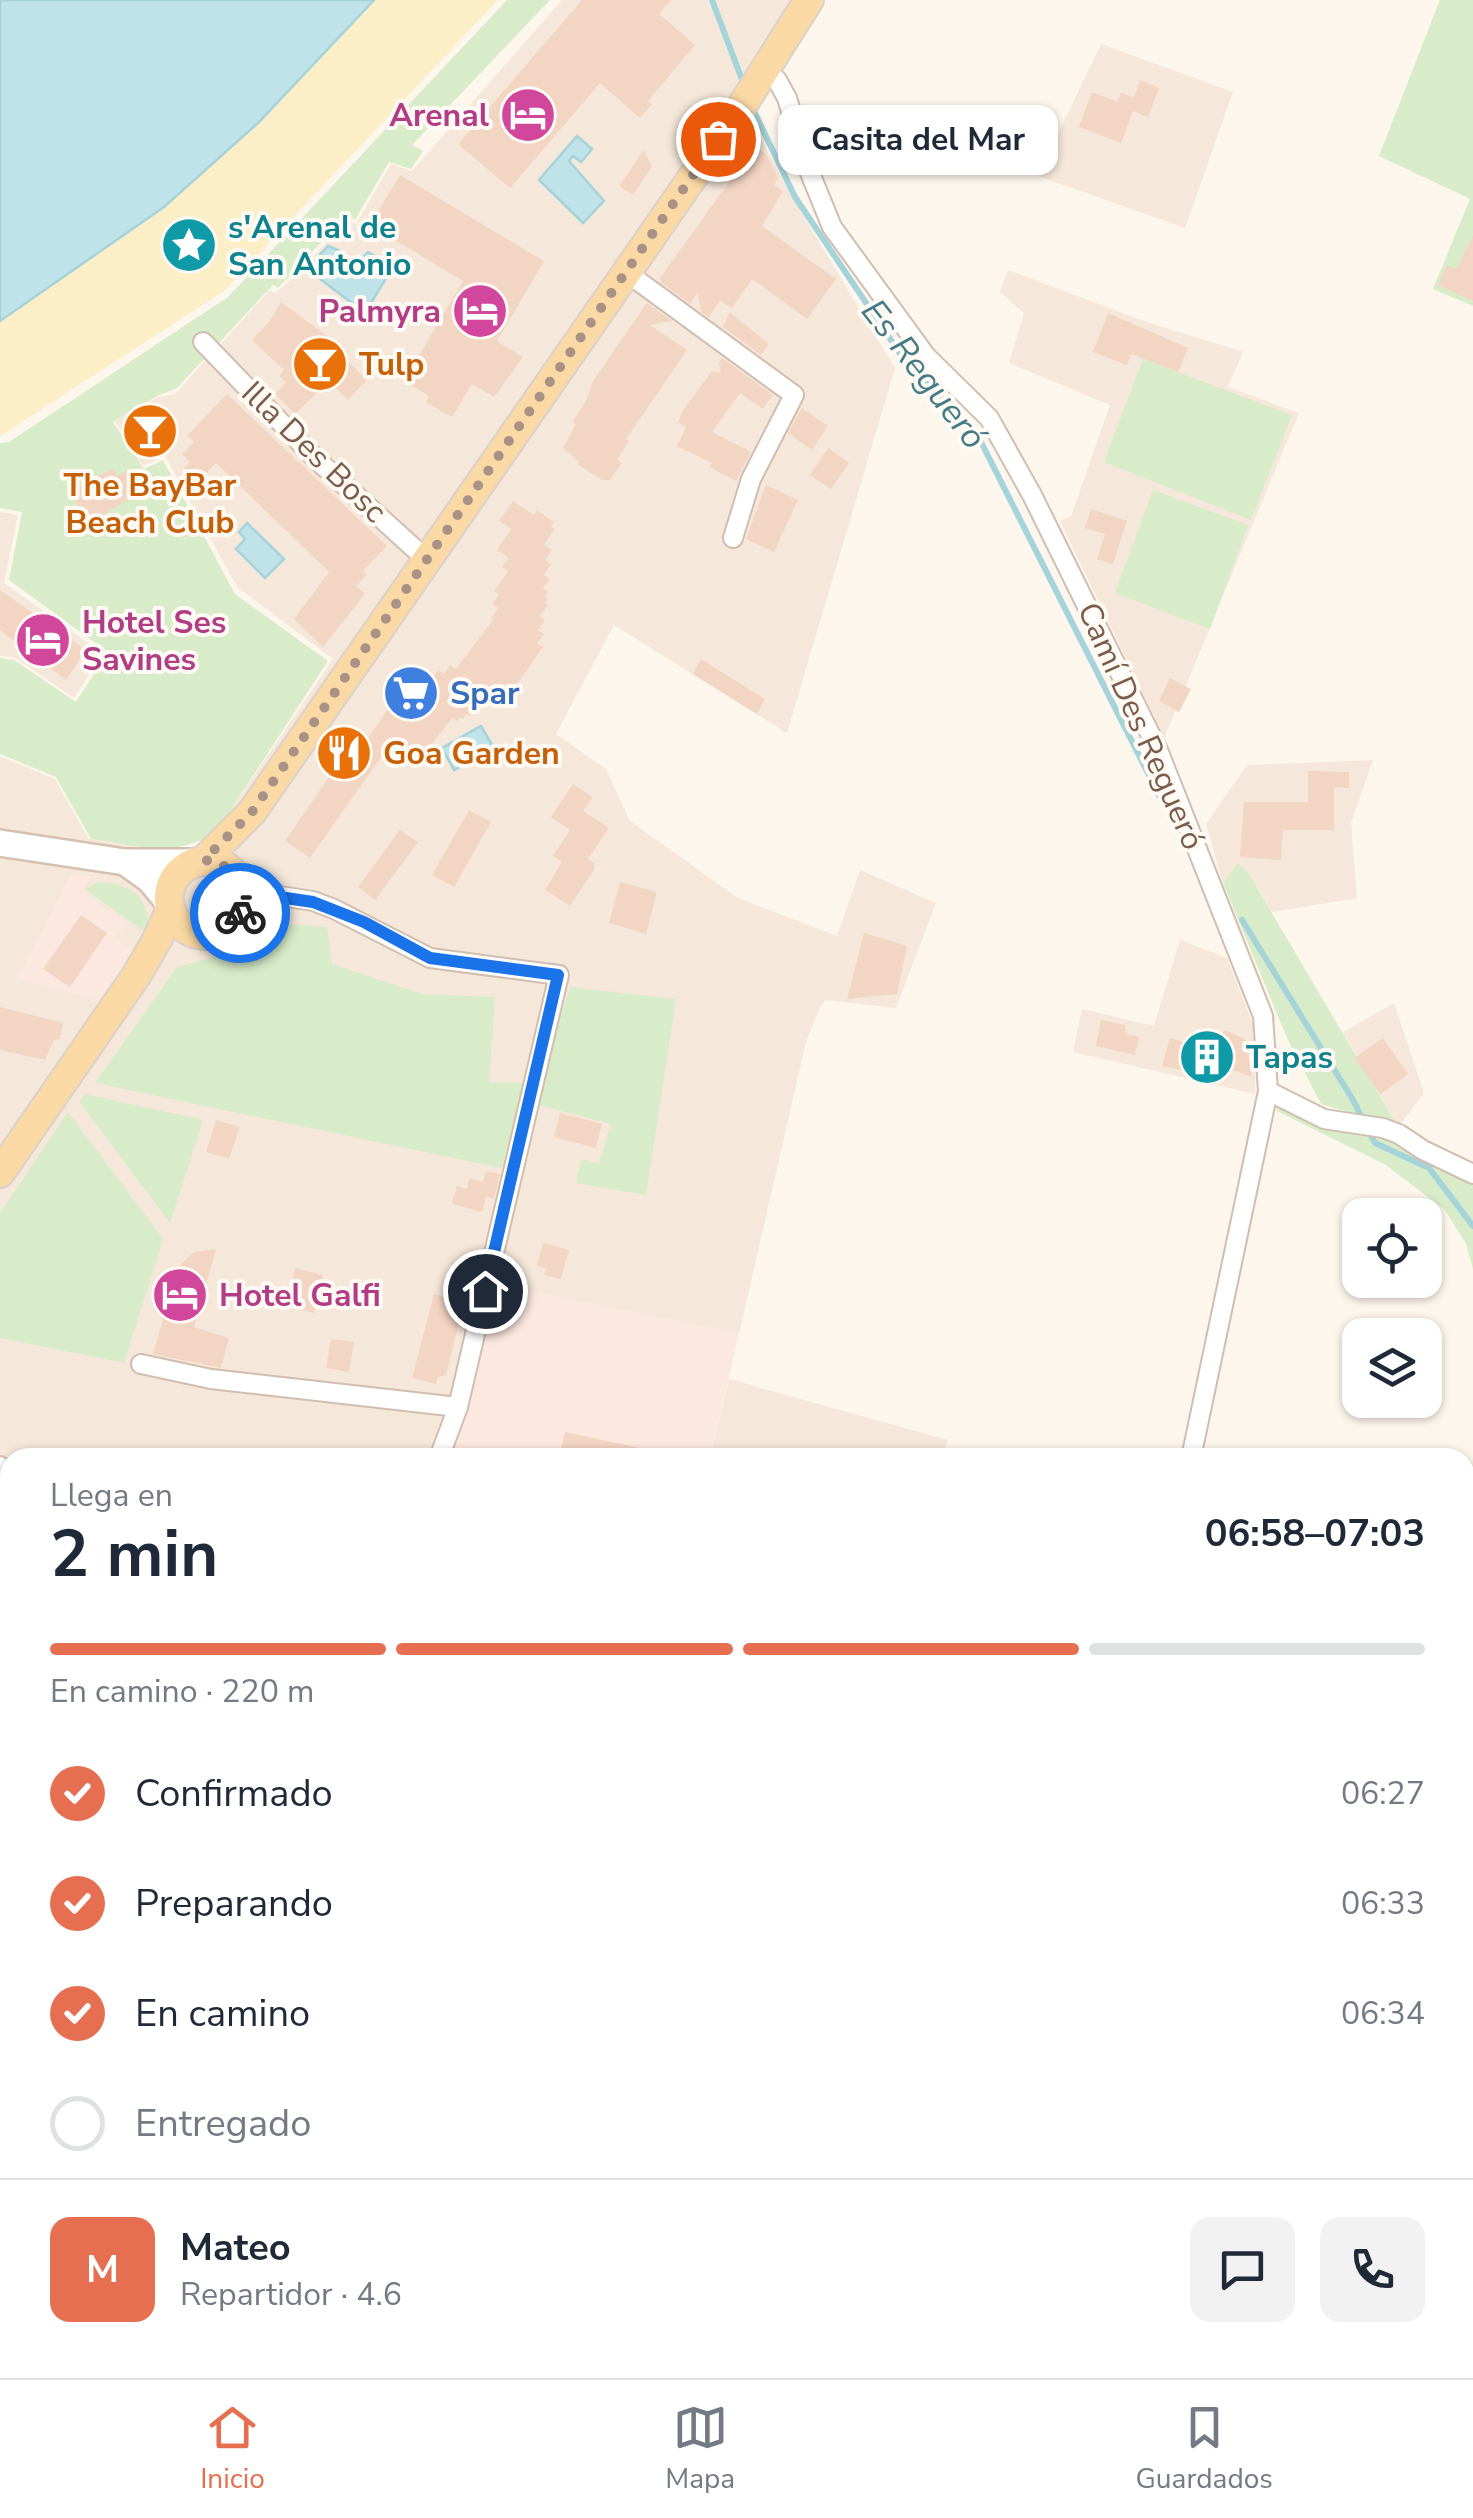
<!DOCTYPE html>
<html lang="es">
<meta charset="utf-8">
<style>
:root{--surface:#fff;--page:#f2f2f3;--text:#1f2937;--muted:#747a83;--line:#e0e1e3;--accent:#e76f51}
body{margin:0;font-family:"Nunito Sans",sans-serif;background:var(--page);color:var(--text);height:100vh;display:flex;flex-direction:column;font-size:38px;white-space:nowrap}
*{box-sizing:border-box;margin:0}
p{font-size:32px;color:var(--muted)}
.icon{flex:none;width:55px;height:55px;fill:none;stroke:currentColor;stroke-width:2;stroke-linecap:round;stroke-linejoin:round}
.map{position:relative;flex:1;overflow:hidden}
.drawer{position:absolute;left:0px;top:1448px;width:1475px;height:932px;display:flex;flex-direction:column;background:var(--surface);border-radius:30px 30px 0 0;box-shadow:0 2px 8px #0004}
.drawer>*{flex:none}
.buttons{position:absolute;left:1342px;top:1198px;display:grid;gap:20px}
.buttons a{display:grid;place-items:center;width:100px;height:100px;border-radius:20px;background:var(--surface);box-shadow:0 2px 8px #0004;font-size:50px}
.pin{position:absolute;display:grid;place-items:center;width:85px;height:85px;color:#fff;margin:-42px;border:5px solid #fff;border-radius:50%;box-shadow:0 2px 10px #0007}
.courier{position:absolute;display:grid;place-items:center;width:100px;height:100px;margin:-50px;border:8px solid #1a73e8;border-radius:50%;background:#fff;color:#222;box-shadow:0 2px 12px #0007}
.bubble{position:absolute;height:70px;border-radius:20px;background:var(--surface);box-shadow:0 2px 8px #0004;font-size:32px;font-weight:700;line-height:70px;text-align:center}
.overview em{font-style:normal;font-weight:700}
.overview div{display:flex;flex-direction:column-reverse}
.overview{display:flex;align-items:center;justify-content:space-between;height:170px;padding:0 50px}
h1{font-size:65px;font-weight:700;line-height:75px}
.bar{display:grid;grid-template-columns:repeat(4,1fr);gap:15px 10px;align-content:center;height:120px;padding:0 50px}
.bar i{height:12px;border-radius:8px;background:var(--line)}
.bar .selected{background:var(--accent)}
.bar p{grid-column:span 4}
.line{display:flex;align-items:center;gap:25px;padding:0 50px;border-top:2px solid var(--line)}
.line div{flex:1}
.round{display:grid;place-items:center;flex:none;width:105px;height:105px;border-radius:20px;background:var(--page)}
ol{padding:0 50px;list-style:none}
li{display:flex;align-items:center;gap:30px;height:110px}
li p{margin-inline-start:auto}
li .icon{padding:10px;border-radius:50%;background:var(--accent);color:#fff;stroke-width:4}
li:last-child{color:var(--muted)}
li i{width:55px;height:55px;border:5px solid var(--line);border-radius:50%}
.menu{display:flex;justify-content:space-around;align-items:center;height:140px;border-top:2px solid var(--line);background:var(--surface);font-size:28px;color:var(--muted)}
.menu a{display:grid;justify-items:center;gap:5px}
.menu .selected{color:var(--accent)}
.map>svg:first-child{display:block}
</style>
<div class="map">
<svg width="1473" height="2378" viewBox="0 0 1473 2378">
<rect width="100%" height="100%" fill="#fdf6ec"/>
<g fill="#f5e8da">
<path d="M 562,0 L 792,0 L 734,89 L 792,197 L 895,368 L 787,733 L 614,625 L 556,734 L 606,769 L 630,821 L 738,898 L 837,936 L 860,870 L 936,903 L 896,1008 L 825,1000 L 819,1010 L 806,1042 L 739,1334 L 492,1284 L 446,1457 L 10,1458 L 10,2370 L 150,2370 L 148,2378 L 0,2378 L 0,756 L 55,779 L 89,839 L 157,850 L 194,847 L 214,835 L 333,659 L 237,587 L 165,456 L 143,466 L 115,421 L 158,397 L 175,394 L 270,290 L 275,293 L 291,280 L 348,219 L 356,224 L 391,164 L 412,171 Z"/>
<path d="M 1101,44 L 1233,92 L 1185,228 L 1038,176 Z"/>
<path d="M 1008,270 L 1147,322 L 1243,352 L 1228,387 L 1299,413 L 1164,738 L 1060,521 L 1071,516 L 1110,405 L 1009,363 L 1024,313 L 1000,292 Z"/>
<path d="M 0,512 L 18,515 L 4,583 L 103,654 L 74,698 L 16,658 L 0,656 Z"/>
<path d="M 1373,760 L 1351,823 L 1357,898 L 1272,912 L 1249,874 L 1238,864 L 1223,883 L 1206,824 L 1247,765 Z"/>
<path d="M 1180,940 L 1227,958 L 1256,1032 L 1255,1094 L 1073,1052 L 1082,1009 L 1154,1026 Z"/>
<path d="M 1394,1003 L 1424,1093 L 1398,1127 L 1343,1032 Z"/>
<path d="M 729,1379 L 948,1440 L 942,1457 L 710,1457 Z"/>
<path d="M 503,2370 L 1354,2370 L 1351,2378 L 501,2378 Z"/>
</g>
<g fill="#fde8e0">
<path d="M 71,874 L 91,876 L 83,893 L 126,923 L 115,939 L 133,951 L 100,1001 L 17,979 Z"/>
<path d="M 492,1284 L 739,1334 L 710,1457 L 447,1458 Z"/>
</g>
<g fill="#d8ecc9">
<path d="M 507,0 L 550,0 L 412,145 L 423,151 L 411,169 L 389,162 L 355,220 L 348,214 L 278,288 L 273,285 L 176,389 L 159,395 L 113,422 L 144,469 L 163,460 L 235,594 L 328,661 L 217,831 C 172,860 141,846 91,839 L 56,777 L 0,754 L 0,658 L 14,660 L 76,702 L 108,652 L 9,580 L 22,512 L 0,508 L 0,443 L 9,442 L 228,297 Z"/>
<path d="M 1440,0 L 1473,0 L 1473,306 L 1433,289 L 1470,199 L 1379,156 Z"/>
<path d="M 1143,359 L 1292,415 L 1251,520 L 1104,462 Z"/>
<path d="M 1153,490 L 1248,525 L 1210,629 L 1115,593 Z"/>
<path d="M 1238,863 L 1249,874 L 1398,1127 L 1321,1104 L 1287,1038 L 1223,883 Z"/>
<path d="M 98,882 C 135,884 149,898 149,935 L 85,889 Z"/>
<path d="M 258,921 L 327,927 L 332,964 L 422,994 L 495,997 L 489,1082 L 527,1083 L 501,1168 L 95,1083 L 177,967 L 228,953 Z"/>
<path d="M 570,987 L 676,999 L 646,1195 L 576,1183 L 581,1159 L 599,1164 L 611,1124 L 534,1104 Z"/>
<path d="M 85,1094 L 203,1120 L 170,1223 L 79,1101 Z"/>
<path d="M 1276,1107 L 1341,1131 L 1376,1135 L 1473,1181 L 1473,1269 L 1466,1244 L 1445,1210 L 1386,1165 L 1277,1111 Z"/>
<path d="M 68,1112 L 163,1239 L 124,1363 L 0,1338 L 0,1213 Z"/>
<path d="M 1473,1732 L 1473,1901 L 1465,1909 L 1465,1746 Z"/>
</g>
<path fill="#fcefc7" d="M 374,0 L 498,0 L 224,291 L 0,436 L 0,321 L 164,207 L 258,123 Z"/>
<g fill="#bfe3e8" stroke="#a5d3da" stroke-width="2.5">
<path d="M 0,0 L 374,0 L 258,123 L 164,207 L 0,321 Z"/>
<path d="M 577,136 L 592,149 L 581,162 L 573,156 L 569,161 L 604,201 L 583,223 L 539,180 Z"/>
<path d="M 328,246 L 340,251 L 341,258 L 354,266 L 368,252 L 393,267 L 365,313 L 307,269 Z"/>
<path d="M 247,523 L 284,559 L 265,578 L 236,549 L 245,539 L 239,532 Z"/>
<path d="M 481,726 L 494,748 L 454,770 L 442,748 Z"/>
</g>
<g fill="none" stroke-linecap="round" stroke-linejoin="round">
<g stroke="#a5d3da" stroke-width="6">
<path d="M 712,0 L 744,85"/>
<path d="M 752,107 L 795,197 L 903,358 L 978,436 L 1163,803"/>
<path d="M 1242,920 L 1353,1100 L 1375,1143 L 1429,1168 L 1473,1226"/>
<path d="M 1465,1880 L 1473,1872"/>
<path d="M 1215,2378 L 1216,2370"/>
</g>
</g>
<g fill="#f3d5c3">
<path d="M 582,0 L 671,0 L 659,14 L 695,45 L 648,101 L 652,104 L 640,118 L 600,83 L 510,188 L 458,144 Z"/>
<path d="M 1140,80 L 1159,88 L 1148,117 L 1133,111 L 1121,143 L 1079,127 L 1092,92 L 1118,102 L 1121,93 L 1134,97 Z"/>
<path d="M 755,146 L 767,155 L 778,178 L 774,185 L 783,191 L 762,226 L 836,279 L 807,319 L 752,279 L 732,308 L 720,301 L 709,317 L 701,312 L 698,292 L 690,304 L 661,282 L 660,278 Z"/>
<path d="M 644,150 L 652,167 L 633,195 L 619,186 Z"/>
<path d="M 400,175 L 544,261 L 497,341 L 523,357 L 494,397 L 472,384 L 452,417 L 426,402 L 429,396 L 404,381 L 463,281 L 370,225 Z"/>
<path d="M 1473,236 L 1473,301 L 1438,285 L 1447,265 L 1456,269 Z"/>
<path d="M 281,302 L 334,341 L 331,345 L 367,380 L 348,400 L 329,381 L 295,414 L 275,394 L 286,382 L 279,376 L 284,370 L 252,340 L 270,321 Z"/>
<path d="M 647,303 L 672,321 L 650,325 L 687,350 L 626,439 L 629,441 L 617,460 L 622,463 L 610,480 L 602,480 L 577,464 L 579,462 L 563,448 L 576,424 L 573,421 L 586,401 L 593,381 Z"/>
<path d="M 730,312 L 769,344 L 761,355 L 723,327 Z"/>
<path d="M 1108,313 L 1188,348 L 1178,372 L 1131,354 L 1127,365 L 1093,352 Z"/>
<path d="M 722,358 L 773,395 L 763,409 L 740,393 L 712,432 L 751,452 L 736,481 L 709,467 L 712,463 L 677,446 L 686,427 L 678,422 L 682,412 L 712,371 L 721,373 L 719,362 Z"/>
<path d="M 227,394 L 387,546 L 363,571 L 367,575 L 356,586 L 365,594 L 323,647 L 294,619 L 329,572 L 216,463 L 198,482 L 184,468 L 190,462 L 182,454 L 194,442 L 187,436 Z"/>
<path d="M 802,408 L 828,426 L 812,450 L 788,433 Z"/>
<path d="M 828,448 L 849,463 L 831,489 L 810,475 Z"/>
<path d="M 113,468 L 117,476 L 132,468 L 144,490 L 88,524 L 70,492 Z"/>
<path d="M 766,485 L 798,500 L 774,552 L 746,539 Z"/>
<path d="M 513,501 L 534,515 L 537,510 L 554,522 L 551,527 L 555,529 L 544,545 L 552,550 L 545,560 L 551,564 L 544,575 L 550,579 L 543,588 L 548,592 L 545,596 L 548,599 L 545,603 L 548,605 L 540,616 L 545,620 L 538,630 L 544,634 L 537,644 L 543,647 L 511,693 L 506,690 L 495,704 L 489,700 L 482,709 L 477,705 L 470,716 L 466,714 L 463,719 L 460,717 L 457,721 L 452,718 L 418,762 L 415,760 L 412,764 L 388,747 L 310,858 L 285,841 L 354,741 L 362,747 L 394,700 L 398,703 L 412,683 L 424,691 L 438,670 L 444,674 L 450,665 L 456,669 L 493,620 L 491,619 L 498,608 L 492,604 L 499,595 L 494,591 L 508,571 L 502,567 L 509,558 L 497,550 L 511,529 L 499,521 Z"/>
<path d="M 1091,509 L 1127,521 L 1113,564 L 1097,559 L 1105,534 L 1085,528 Z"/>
<path d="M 0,590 L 86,650 L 66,680 L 0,630 Z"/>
<path d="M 701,659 L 765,699 L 757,714 L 693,674 Z"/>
<path d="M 1170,678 L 1191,689 L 1179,712 L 1159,701 Z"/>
<path d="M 1308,771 L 1349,772 L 1349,788 L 1334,787 L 1334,830 L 1283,830 L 1281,860 L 1240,857 L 1244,802 L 1308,802 Z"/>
<path d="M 573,784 L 593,797 L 583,811 L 609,828 L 588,859 L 594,863 L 594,870 L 570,906 L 545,890 L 562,862 L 553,856 L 570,830 L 551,817 Z"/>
<path d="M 469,810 L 491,822 L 454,887 L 432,875 Z"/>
<path d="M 400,830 L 418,842 L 375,900 L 358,887 Z"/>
<path d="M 620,882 L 657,892 L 646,934 L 609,923 Z"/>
<path d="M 81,915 L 107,933 L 70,987 L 43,969 Z"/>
<path d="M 864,933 L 907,946 L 897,994 L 847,999 Z"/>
<path d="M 0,1007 L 63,1023 L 60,1039 L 54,1040 L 45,1060 L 0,1050 Z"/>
<path d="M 1101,1020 L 1125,1025 L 1126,1034 L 1139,1037 L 1135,1055 L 1096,1046 Z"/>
<path d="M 1225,1030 L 1246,1040 L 1252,1077 L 1213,1063 L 1206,1075 L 1162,1066 L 1170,1038 L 1203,1048 Z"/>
<path d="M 1383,1038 L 1408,1074 L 1380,1094 L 1354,1058 Z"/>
<path d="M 560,1113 L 602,1124 L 596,1148 L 554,1137 Z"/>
<path d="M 216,1120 L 240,1127 L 229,1159 L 206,1152 Z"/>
<path d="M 486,1171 L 500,1174 L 494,1199 L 486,1197 L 482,1212 L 452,1204 L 457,1186 L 467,1189 L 469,1178 L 483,1182 Z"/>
<path d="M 543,1243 L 569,1250 L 561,1279 L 544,1275 L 546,1268 L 537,1266 Z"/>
<path d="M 216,1249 L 194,1327 L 229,1338 L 221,1368 L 153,1354 L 178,1267 L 194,1252 Z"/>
<path d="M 295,1268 L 323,1275 L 314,1313 L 286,1306 Z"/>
<path d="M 434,1294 L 457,1300 L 454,1309 L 462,1311 L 446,1375 L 438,1377 L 436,1384 L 412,1378 Z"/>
<path d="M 331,1339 L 354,1342 L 349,1372 L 326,1368 Z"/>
<path d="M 565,1432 L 649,1450 L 648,1458 L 559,1458 Z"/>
</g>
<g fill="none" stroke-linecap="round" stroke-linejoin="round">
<g stroke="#d1beb0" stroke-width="22">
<g id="street">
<path d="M 765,71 L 777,80 L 787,98 L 808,168 L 832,227 L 926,356 L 989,418 L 1032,495 L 1158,750 L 1263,1016 L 1268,1091 L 1191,1458"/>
<path d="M 626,272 L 794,395 L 751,479 L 733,538"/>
<path d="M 203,342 L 317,460 L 427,560"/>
<path d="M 240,882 L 274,895 L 313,901 L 334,909 L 430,958 L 559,975 L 458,1407 L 439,1458"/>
<path d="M 239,917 L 286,898"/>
<path d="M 1268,1091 L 1324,1119 L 1383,1128 L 1399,1134 L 1423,1150 L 1473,1174"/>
<path d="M 141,1364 L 211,1379 L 458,1407"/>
<path d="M 0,1466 L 10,1473"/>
<path d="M 0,1638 L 10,1622"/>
<path d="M 0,1696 L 10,1703"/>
<path d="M 0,2001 L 10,1992"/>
<path d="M 531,2370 L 551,2378"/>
<path d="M 1080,2370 L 1081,2378"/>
<path d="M 141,2378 L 142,2370"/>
</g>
</g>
<g stroke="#d6c0b0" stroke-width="30">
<g id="secondary">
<path d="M 0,843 L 125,862 L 195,862"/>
<path d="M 125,862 L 150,880 L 168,902"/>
</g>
</g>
<g stroke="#dad1cd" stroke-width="32">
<g id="primary">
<path d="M 204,860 L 252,812 L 740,109 L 809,0"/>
<circle cx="206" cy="898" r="37"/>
<path d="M 0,1173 L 136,976 L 158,938 L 170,910"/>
</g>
</g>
<use href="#street" stroke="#fff" stroke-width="18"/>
<use href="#secondary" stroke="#fff" stroke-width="25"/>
<use href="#primary" stroke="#fbd9a5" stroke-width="28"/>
</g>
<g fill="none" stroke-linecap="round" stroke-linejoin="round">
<path stroke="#a89285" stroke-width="10" stroke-dasharray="0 18" d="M 240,913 C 249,885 233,863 204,860 L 252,812 L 718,139"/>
<path stroke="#1a73e8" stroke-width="12" d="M 240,913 L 239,917 L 286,898 L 313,902 L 364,922 L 430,958 L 558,975 L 485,1291"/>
</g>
<defs>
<g id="hotel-disc" transform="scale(2.875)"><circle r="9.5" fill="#d1479c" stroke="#fffaf3"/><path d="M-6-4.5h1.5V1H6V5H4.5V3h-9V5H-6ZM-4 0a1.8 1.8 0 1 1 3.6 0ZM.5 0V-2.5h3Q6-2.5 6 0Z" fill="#fff"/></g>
<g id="sight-disc" transform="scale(2.875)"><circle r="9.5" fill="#0f9aa8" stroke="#fffaf3"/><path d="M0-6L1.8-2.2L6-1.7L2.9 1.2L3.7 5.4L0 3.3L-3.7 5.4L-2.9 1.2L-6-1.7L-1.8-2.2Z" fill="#fff"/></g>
<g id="bar-disc" transform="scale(2.875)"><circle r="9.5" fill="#e8710a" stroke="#fffaf3"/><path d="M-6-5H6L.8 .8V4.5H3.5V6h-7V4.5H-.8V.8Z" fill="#fff"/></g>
<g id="supermarket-disc" transform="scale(2.875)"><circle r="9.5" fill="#3f7fe0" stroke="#fffaf3"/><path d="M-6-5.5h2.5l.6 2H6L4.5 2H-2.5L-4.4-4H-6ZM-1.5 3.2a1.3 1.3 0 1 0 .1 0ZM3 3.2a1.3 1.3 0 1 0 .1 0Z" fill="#fff"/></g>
<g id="restaurant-disc" transform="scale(2.875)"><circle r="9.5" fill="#e8710a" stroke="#fffaf3"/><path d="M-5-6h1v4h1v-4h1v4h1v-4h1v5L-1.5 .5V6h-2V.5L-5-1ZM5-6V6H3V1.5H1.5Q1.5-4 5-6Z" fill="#fff"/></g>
<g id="building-disc" transform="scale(2.875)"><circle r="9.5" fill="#0f9aa8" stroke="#fffaf3"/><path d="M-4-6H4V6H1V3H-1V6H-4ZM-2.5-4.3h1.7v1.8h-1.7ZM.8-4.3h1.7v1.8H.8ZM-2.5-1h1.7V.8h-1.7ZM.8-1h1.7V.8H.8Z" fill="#fff"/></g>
</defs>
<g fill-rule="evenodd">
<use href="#hotel-disc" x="528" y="115"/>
<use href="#sight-disc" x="189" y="245"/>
<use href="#hotel-disc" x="480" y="311"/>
<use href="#bar-disc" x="320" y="364"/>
<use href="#bar-disc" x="150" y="431"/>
<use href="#hotel-disc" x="43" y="640"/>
<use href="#supermarket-disc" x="411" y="693"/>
<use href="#restaurant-disc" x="344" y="753"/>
<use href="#building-disc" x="1207" y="1057"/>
<use href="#hotel-disc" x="180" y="1295"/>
</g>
<g text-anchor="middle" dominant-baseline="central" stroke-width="8" stroke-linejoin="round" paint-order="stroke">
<g font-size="32" font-weight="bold" fill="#b23c85" stroke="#fffaf3" text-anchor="end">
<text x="489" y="115">Arenal</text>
<text x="441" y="311">Palmyra</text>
<text x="82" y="622" text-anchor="start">Hotel Ses<tspan x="82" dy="37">Savines</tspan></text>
<text x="219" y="1295" text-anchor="start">Hotel Galfi</text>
</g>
<g font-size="32" font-weight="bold" fill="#0d838f" stroke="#fffaf3" text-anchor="start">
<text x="228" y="227">s'Arenal de<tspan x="228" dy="37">San Antonio</tspan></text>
<text x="1246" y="1057">Tapas</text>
</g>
<g font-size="32" font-weight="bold" fill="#c56008" stroke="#fffaf3" text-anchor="start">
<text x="359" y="364">Tulp</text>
<text x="150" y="485" text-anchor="middle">The BayBar<tspan x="150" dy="37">Beach Club</tspan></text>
<text x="383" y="753">Goa Garden</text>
</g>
<g font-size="32" fill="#7a5c4d" stroke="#fffaf3">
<text transform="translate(314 452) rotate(44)">Illa Des Bosc</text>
<text transform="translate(1141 726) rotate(66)">Camí Des Regueró</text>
</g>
<g font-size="32" font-weight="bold" fill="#366cbe" stroke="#fffaf3" text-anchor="start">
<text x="450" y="693">Spar</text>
</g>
<g font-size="35" font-style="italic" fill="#437c86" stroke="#fffaf3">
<text transform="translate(924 374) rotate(52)">Es Regueró</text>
</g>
</g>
</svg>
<div class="buttons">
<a><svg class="icon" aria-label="locate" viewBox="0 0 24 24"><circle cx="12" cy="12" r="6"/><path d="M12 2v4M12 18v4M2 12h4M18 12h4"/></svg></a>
<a><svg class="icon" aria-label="layers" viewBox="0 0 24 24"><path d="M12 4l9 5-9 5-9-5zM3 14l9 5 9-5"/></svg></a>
</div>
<div class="pin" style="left:718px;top:139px;background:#ea580c"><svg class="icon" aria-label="bag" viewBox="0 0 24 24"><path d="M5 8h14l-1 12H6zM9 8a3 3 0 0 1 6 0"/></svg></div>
<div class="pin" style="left:485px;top:1291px;background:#1f2937"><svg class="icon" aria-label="home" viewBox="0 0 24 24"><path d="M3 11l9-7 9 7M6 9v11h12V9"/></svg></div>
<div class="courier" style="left:240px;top:913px"><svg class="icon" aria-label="bike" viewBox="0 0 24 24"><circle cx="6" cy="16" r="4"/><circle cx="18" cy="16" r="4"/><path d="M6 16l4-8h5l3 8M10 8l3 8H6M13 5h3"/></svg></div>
<div class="bubble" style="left:778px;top:105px;width:280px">Casita del Mar</div>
<section class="drawer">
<div class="overview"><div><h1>2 min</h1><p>Llega en</p></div><em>06:58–07:03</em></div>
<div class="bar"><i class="selected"></i><i class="selected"></i><i class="selected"></i><i></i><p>En camino · 220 m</p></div>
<ol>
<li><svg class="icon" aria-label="check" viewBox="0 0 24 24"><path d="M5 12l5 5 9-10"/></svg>Confirmado<p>06:27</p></li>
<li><svg class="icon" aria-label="check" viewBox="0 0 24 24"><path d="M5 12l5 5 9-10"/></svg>Preparando<p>06:33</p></li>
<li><svg class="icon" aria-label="check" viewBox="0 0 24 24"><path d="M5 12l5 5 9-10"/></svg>En camino<p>06:34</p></li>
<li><i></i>Entregado</li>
</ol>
<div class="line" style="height:180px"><b class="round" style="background:var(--accent);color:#fff">M</b><div><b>Mateo</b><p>Repartidor · 4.6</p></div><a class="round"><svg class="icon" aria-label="chat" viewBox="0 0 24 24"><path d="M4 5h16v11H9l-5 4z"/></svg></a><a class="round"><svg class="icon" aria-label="phone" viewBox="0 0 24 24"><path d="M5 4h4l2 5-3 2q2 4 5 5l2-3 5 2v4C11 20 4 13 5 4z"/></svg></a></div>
</section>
</div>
<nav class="menu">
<a class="selected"><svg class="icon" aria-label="home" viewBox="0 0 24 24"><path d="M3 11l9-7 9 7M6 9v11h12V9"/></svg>Inicio</a>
<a><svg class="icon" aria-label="map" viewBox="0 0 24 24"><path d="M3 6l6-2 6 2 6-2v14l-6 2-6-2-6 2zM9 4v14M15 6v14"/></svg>Mapa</a>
<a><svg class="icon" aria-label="saved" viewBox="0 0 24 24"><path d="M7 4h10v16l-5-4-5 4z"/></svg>Guardados</a>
</nav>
